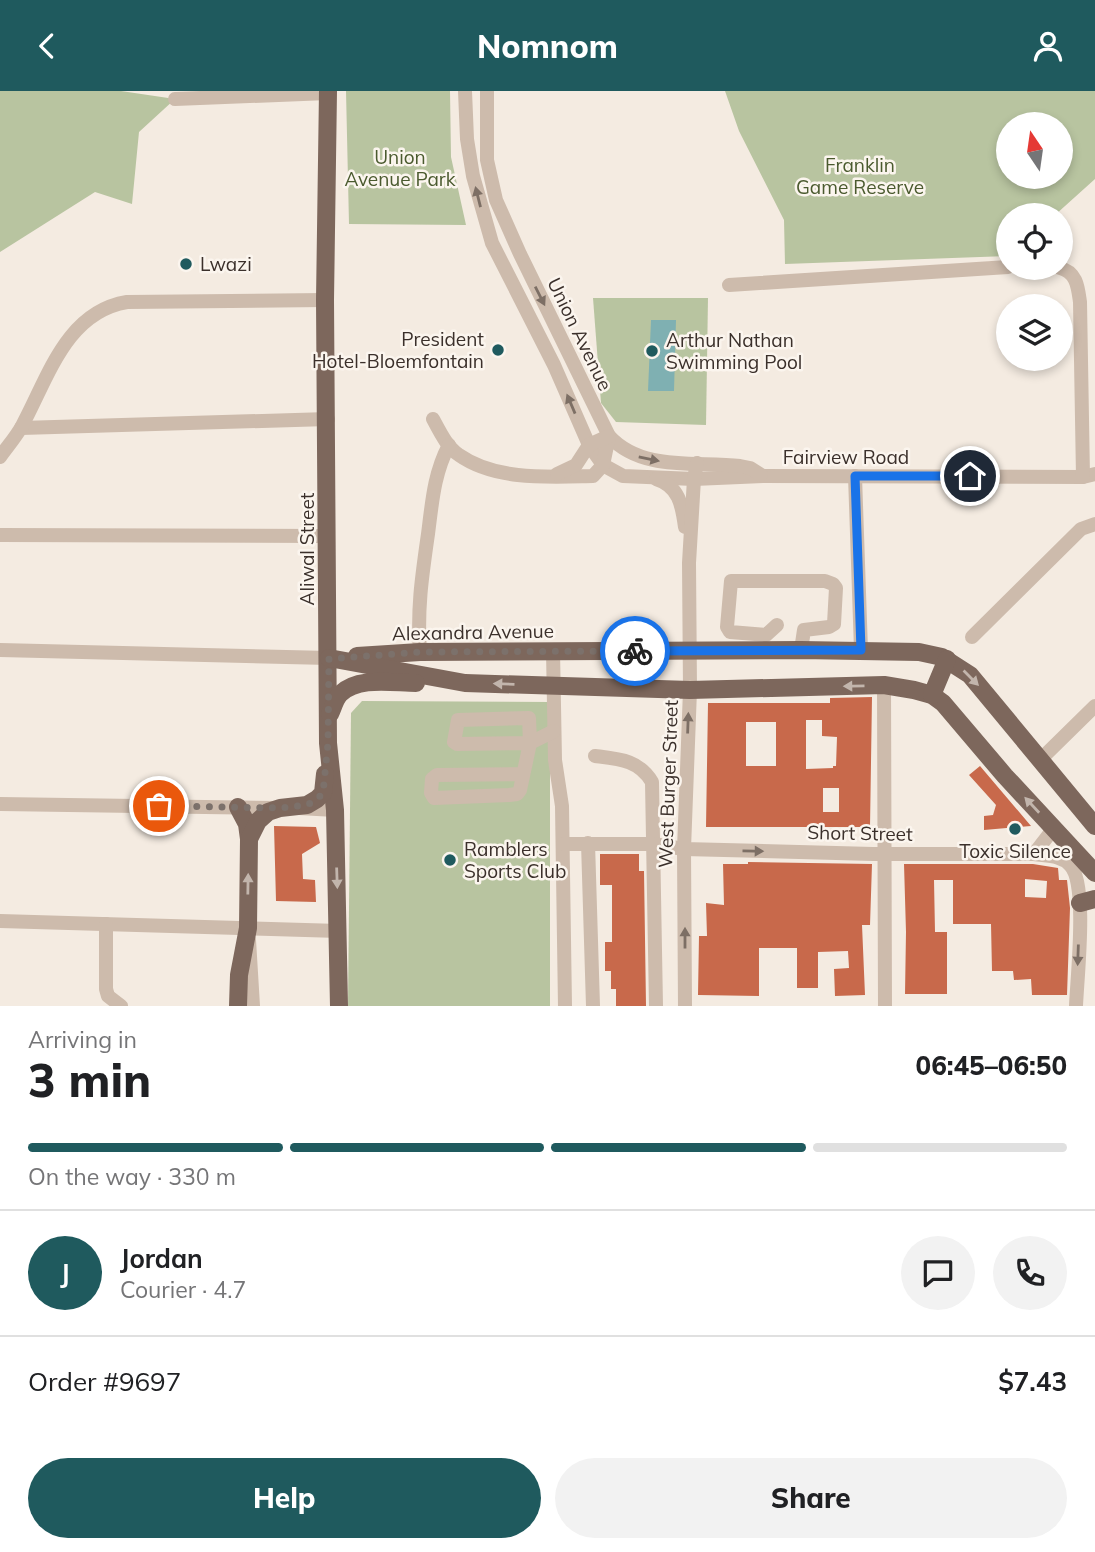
<!DOCTYPE html>
<meta charset="utf-8">
<style>
:root{--surface:#fff;--page:#f2f2f2;--text:#202124;--muted:#757577;--line:#e0e0e0;--accent:#1f5a5e}
body{margin:0;font-family:Mulish,sans-serif;background:var(--page);color:var(--text);height:100vh;display:flex;flex-direction:column;font-size:26px;white-space:nowrap}
*{box-sizing:border-box;margin:0}
p{font-size:23px;color:var(--muted)}
.icon{flex:none;width:38px;height:38px;fill:none;stroke:currentColor;stroke-width:2;stroke-linecap:round;stroke-linejoin:round}
.map{position:relative;height:915px;overflow:hidden}
.drawer{display:flex;flex-direction:column;background:var(--surface);flex:1}
.drawer>*{flex:none}
.needle{width:46px;rotate:347deg}
.controls{position:absolute;left:996px;top:21px;display:grid;gap:14px}
.controls a{display:grid;place-items:center;width:77px;height:77px;border-radius:50%;background:var(--surface);box-shadow:0 4px 10px #0003;font-size:35px}
.pin{position:absolute;display:grid;place-items:center;width:60px;height:60px;color:#fff;margin:-30px;border:4px solid #fff;border-radius:50%;box-shadow:0 2px 7px #0007}
.courier{position:absolute;display:grid;place-items:center;width:70px;height:70px;margin:-35px;border:5px solid #1a73e8;border-radius:50%;background:#fff;color:#222;box-shadow:0 2px 9px #0007}
.head em{font-style:normal;font-weight:800}
.head div{display:flex;flex-direction:column-reverse}
.head{display:flex;align-items:center;justify-content:space-between;height:119px;padding:0 28px}
h1{font-size:46px;font-weight:800;line-height:52px}
.bar{display:grid;grid-template-columns:repeat(4,1fr);gap:10px 7px;align-content:center;height:84px;padding:0 28px}
.bar i{height:9px;border-radius:5px;background:var(--line)}
.bar .active{background:var(--accent)}
.bar p{grid-column:span 4}
.line{display:flex;align-items:center;gap:18px;padding:0 28px;border-top:2px solid var(--line)}
.line div{flex:1}
.round{display:grid;place-items:center;flex:none;width:74px;height:74px;border-radius:37px;background:var(--page)}
.button{display:flex;gap:14px;margin-top:auto;padding:14px 28px}
.button a{flex:1;height:80px;border-radius:42px;background:var(--accent);color:#fff;font-size:28px;font-weight:800;line-height:80px;text-align:center}
.button a+a{background:var(--page);color:var(--text)}
header{display:flex;justify-content:space-between;align-items:center;height:91px;padding:0 28px;background:var(--accent);color:#fff;font-size:32px;font-weight:800}
.map>svg:first-child{display:block}
</style>
<header><svg class="icon" aria-label="back" viewBox="0 0 24 24"><path d="M15 5l-7 7 7 7"/></svg>Nomnom<svg class="icon" aria-label="person" viewBox="0 0 24 24"><circle cx="12" cy="8" r="4"/><path d="M4 21q1-7 8-7t8 7"/></svg></header>
<div class="map">
<svg width="1095" height="915" viewBox="0 0 1095 915">
<rect width="100%" height="100%" fill="#f4ebe1"/>
<g fill="#b8c4a0" fill-rule="evenodd">
<path d="M 0,0 L 121,0 L 175,8 L 139,41 L 132,113 L 95,101 L 0,161 Z"/>
<path d="M 346,0 L 450,0 L 451,66 L 466,134 L 349,133 Z"/>
<path d="M 725,0 L 1095,0 L 1095,88 L 1055,124 L 1008,124 L 1008,165 L 785,173 L 784,129 L 739,40 ZM 1060,33 L 1060,86 L 1008,86 L 1008,33 Z"/>
<path d="M 593,207 L 708,207 L 706,334 L 616,331 L 601,312 Z"/>
<path d="M 362,610 L 550,611 L 550,915 L 348,915 L 351,622 Z"/>
</g>
<path fill="#7fb0b2" d="M 651,229 L 676,229 L 674,300 L 648,300 Z"/>
<g fill="#c8694b" fill-rule="evenodd">
<path d="M 872,606 L 870,736 L 706,736 L 708,612 L 830,612 L 830,607 ZM 806,629 L 822,629 L 822,645 L 837,646 L 836,675 L 833,675 L 833,677 L 806,678 ZM 746,631 L 776,631 L 776,675 L 746,675 ZM 823,697 L 839,697 L 839,721 L 823,721 Z"/>
<path d="M 980,675 L 1031,735 L 984,739 L 984,725 L 993,724 L 996,714 L 969,684 Z"/>
<path d="M 274,735 L 316,736 L 320,752 L 302,763 L 303,788 L 315,789 L 316,811 L 276,810 Z"/>
<path d="M 600,763 L 639,763 L 639,780 L 644,780 L 646,915 L 616,915 L 616,898 L 611,898 L 611,880 L 605,880 L 605,851 L 612,851 L 612,794 L 600,794 Z"/>
<path d="M 748,771 L 872,773 L 870,834 L 862,834 L 865,904 L 835,905 L 834,878 L 849,877 L 848,860 L 818,861 L 818,897 L 797,897 L 797,857 L 759,857 L 759,905 L 698,904 L 699,845 L 707,845 L 706,812 L 724,814 L 723,773 L 748,773 Z"/>
<path d="M 904,773 L 1033,773 L 1058,777 L 1059,789 L 1067,789 L 1070,817 L 1067,904 L 1032,904 L 1031,888 L 1014,889 L 1013,880 L 992,880 L 991,833 L 953,833 L 953,789 L 934,789 L 935,841 L 947,841 L 947,903 L 905,903 L 906,841 ZM 1025,788 L 1047,790 L 1046,807 L 1025,806 Z"/>
</g>
<g fill="none" stroke-linecap="round" stroke-linejoin="round">
<g stroke="#cdbbac" stroke-width="14">
<path d="M 465,0 L 467,48 L 473,85 L 492,152 L 554,274 L 589,354 L 603,374 L 623,385 L 694,388 L 763,385 L 1083,386 L 1095,383"/>
<path d="M 487,0 L 487,69 L 496,109 L 520,163 L 609,345 C 642,381 696,370 740,375 L 750,377 L 761,384"/>
<path d="M 175,8 L 328,2"/>
<path d="M 1060,177 C 1077,181 1078,197 1080,211 L 1083,386"/>
<path d="M 729,194 L 1008,176"/>
<path d="M 433,328 C 440,341 447,356 459,364 C 496,390 550,386 593,385 L 603,374 L 609,345"/>
<path d="M 21,337 L 328,328"/>
<path d="M 0,366 C 7,356 16,346 22,335 C 48,287 66,221 127,211 L 325,209"/>
<path d="M 557,383 L 576,374 L 589,354 L 609,345"/>
<path d="M 855,385 L 861,559"/>
<path d="M 656,388 C 679,395 682,414 685,436"/>
<path d="M 0,444 L 327,445"/>
<path d="M 777,534 L 766,544 L 730,541 L 727,536 L 731,490 L 825,490 L 833,493 L 836,497 L 834,533 L 829,536 L 804,539 L 801,559"/>
<path d="M 972,546 L 1081,438 L 1095,433"/>
<path d="M 0,559 L 329,567"/>
<path d="M 553,560 L 555,669 L 562,715 L 565,915"/>
<path d="M 420,561 C 417,517 422,485 428,443 C 432,412 434,382 449,354"/>
<path d="M 884,594 L 885,915"/>
<path d="M 595,665 C 619,668 639,669 652,691 L 656,915"/>
<path d="M 1040,669 L 1095,615"/>
<path d="M 523,683 L 437,684 L 432,688 L 431,702 L 434,707 L 509,704 L 517,703 L 520,699 L 530,652 L 529,627 L 458,629 L 454,651 L 457,653 L 530,652 L 554,640"/>
<path d="M 0,713 L 279,717"/>
<path d="M 299,717 L 335,719"/>
<path d="M 588,752 L 593,915"/>
<path d="M 563,753 L 653,753 L 684,758 L 873,763 L 1034,763 C 1047,765 1061,764 1070,774 C 1088,792 1077,887 1076,915"/>
<path d="M 1034,763 L 1054,737"/>
<path d="M 0,830 L 339,840"/>
<path d="M 106,833 L 106,898 L 108,905 L 121,915"/>
<path d="M 249,849 L 253,915"/>
<path d="M 685,915 L 684,758 L 690,599 L 689,472 L 694,388 L 697,372"/>
</g>
<g stroke="#7d675c" stroke-width="18">
<path d="M 328,0 L 325,209 L 328,652 L 335,719 L 339,915"/>
<path d="M 357,565 L 420,561 L 801,559 L 919,561 L 942,566 L 970,584 L 1095,735"/>
<path d="M 329,567 L 465,592 L 690,599 L 884,594 L 914,599 L 932,604 L 943,612 L 1005,685 L 1095,782"/>
<path d="M 932,604 L 947,568"/>
<path d="M 330,623 C 333,617 335,608 340,603 C 358,585 393,592 416,592"/>
<path d="M 238,716 L 247,733 L 249,748"/>
<path d="M 1080,812 L 1095,808"/>
<path d="M 238,915 L 239,884 L 248,837 L 249,748 L 258,730 L 268,721 L 280,717 L 307,714 L 317,708 L 323,702 L 325,683"/>
</g>
</g>
<defs><path id="oneway-solid" d="M-6-.8H1V-3.2L6.5 0L1 3.2V.8H-6Z" transform="scale(1.75)"/></defs>
<g fill="#7d6f65">
<use href="#oneway-solid" transform="translate(478 106) rotate(-104)"/>
<use href="#oneway-solid" transform="translate(540 205) rotate(63)"/>
<use href="#oneway-solid" transform="translate(571 313) rotate(-113)"/>
<use href="#oneway-solid" transform="translate(649 368) rotate(12)"/>
<use href="#oneway-solid" transform="translate(688 632) rotate(-88)"/>
<use href="#oneway-solid" transform="translate(753 760) rotate(1)"/>
<use href="#oneway-solid" transform="translate(685 847) rotate(-90)"/>
<use href="#oneway-solid" transform="translate(1078 864) rotate(92)"/>
</g>
<g fill="#c2b5ac">
<use href="#oneway-solid" transform="translate(971 587) rotate(45)"/>
<use href="#oneway-solid" transform="translate(504 593) rotate(-178)"/>
<use href="#oneway-solid" transform="translate(854 595) rotate(179)"/>
<use href="#oneway-solid" transform="translate(1032 714) rotate(-133)"/>
<use href="#oneway-solid" transform="translate(337 787) rotate(88)"/>
<use href="#oneway-solid" transform="translate(248 793) rotate(-89)"/>
</g>
<g fill="none" stroke-linecap="round" stroke-linejoin="round">
<path stroke="#7c716b" stroke-width="7" stroke-dasharray="0 12.6" d="M 159,715 L 280,717 L 307,714 L 317,708 L 323,702 L 328,652 L 329,568 L 420,561 L 635,560"/>
<path stroke="#1a73e8" stroke-width="9" d="M 635,560 L 861,559 L 855,385 L 970,385"/>
</g>
<g fill="#1f5a5e" stroke="#fbf5ee" stroke-width="2.5">
<circle cx="186" cy="173" r="7"/>
<circle cx="498" cy="259" r="7"/>
<circle cx="652" cy="260" r="7"/>
<circle cx="1015" cy="738" r="7"/>
<circle cx="450" cy="769" r="7"/>
</g>
<g text-anchor="middle" dominant-baseline="central" stroke-width="5" stroke-linejoin="round" paint-order="stroke">
<g font-size="19" fill="#4a5a2e" stroke="#fbf5ee">
<text x="400" y="66">Union<tspan x="400" dy="22">Avenue Park</tspan></text>
<text x="860" y="74">Franklin<tspan x="860" dy="22">Game Reserve</tspan></text>
</g>
<g font-size="19" fill="#3b302b" stroke="#fbf5ee" text-anchor="start">
<text x="200" y="173">Lwazi</text>
<text x="484" y="248" text-anchor="end">President<tspan x="484" dy="22">Hotel-Bloemfontain</tspan></text>
<text x="666" y="249">Arthur Nathan<tspan x="666" dy="22">Swimming Pool</tspan></text>
<text x="464" y="758">Ramblers<tspan x="464" dy="22">Sports Club</tspan></text>
<text x="1015" y="760" text-anchor="middle">Toxic Silence</text>
</g>
<g font-size="19" fill="#3b302b" stroke="#fbf5ee">
<text transform="translate(580 243) rotate(64)">Union Avenue</text>
<text x="846" y="366">Fairview Road</text>
<text transform="translate(307 458) rotate(-90)">Aliwal Street</text>
<text transform="translate(473 541) rotate(-1)">Alexandra Avenue</text>
<text transform="translate(668 693) rotate(-88)">West Burger Street</text>
<text transform="translate(860 742) rotate(1)">Short Street</text>
</g>
</g>
</svg>
<div class="controls">
<a><svg class="needle" viewBox="-14 -14 28 28"><path d="M0-13l5 13h-10z" fill="#e53935"/><path d="M0 13l5-13h-10z" fill="#757577"/></svg></a>
<a><svg class="icon" aria-label="locate" viewBox="0 0 24 24"><circle cx="12" cy="12" r="6"/><path d="M12 2v4M12 18v4M2 12h4M18 12h4"/></svg></a>
<a><svg class="icon" aria-label="layers" viewBox="0 0 24 24"><path d="M12 4l9 5-9 5-9-5zM3 14l9 5 9-5"/></svg></a>
</div>
<div class="pin" style="left:159px;top:715px;background:#ea580c"><svg class="icon" aria-label="bag" viewBox="0 0 24 24"><path d="M5 8h14l-1 12H6zM9 8a3 3 0 0 1 6 0"/></svg></div>
<div class="pin" style="left:970px;top:385px;background:#1f2937"><svg class="icon" aria-label="home" viewBox="0 0 24 24"><path d="M3 11l9-7 9 7M6 9v11h12V9"/></svg></div>
<div class="courier" style="left:635px;top:560px"><svg class="icon" aria-label="bike" viewBox="0 0 24 24"><circle cx="6" cy="16" r="4"/><circle cx="18" cy="16" r="4"/><path d="M6 16l4-8h5l3 8M10 8l3 8H6M13 5h3"/></svg></div>
</div>
<section class="drawer">
<div class="head"><div><h1>3 min</h1><p>Arriving in</p></div><em>06:45–06:50</em></div>
<div class="bar"><i class="active"></i><i class="active"></i><i class="active"></i><i></i><p>On the way · 330 m</p></div>
<div class="line" style="height:126px"><b class="round" style="background:var(--accent);color:#fff">J</b><div><b>Jordan</b><p>Courier · 4.7</p></div><a class="round"><svg class="icon" aria-label="chat" viewBox="0 0 24 24"><path d="M4 5h16v11H9l-5 4z"/></svg></a><a class="round"><svg class="icon" aria-label="phone" viewBox="0 0 24 24"><path d="M5 4h4l2 5-3 2q2 4 5 5l2-3 5 2v4C11 20 4 13 5 4z"/></svg></a></div>
<div class="line" style="height:91px"><div>Order #9697</div><b>$7.43</b></div>
<div class="button"><a>Help</a><a>Share</a></div>
</section>
